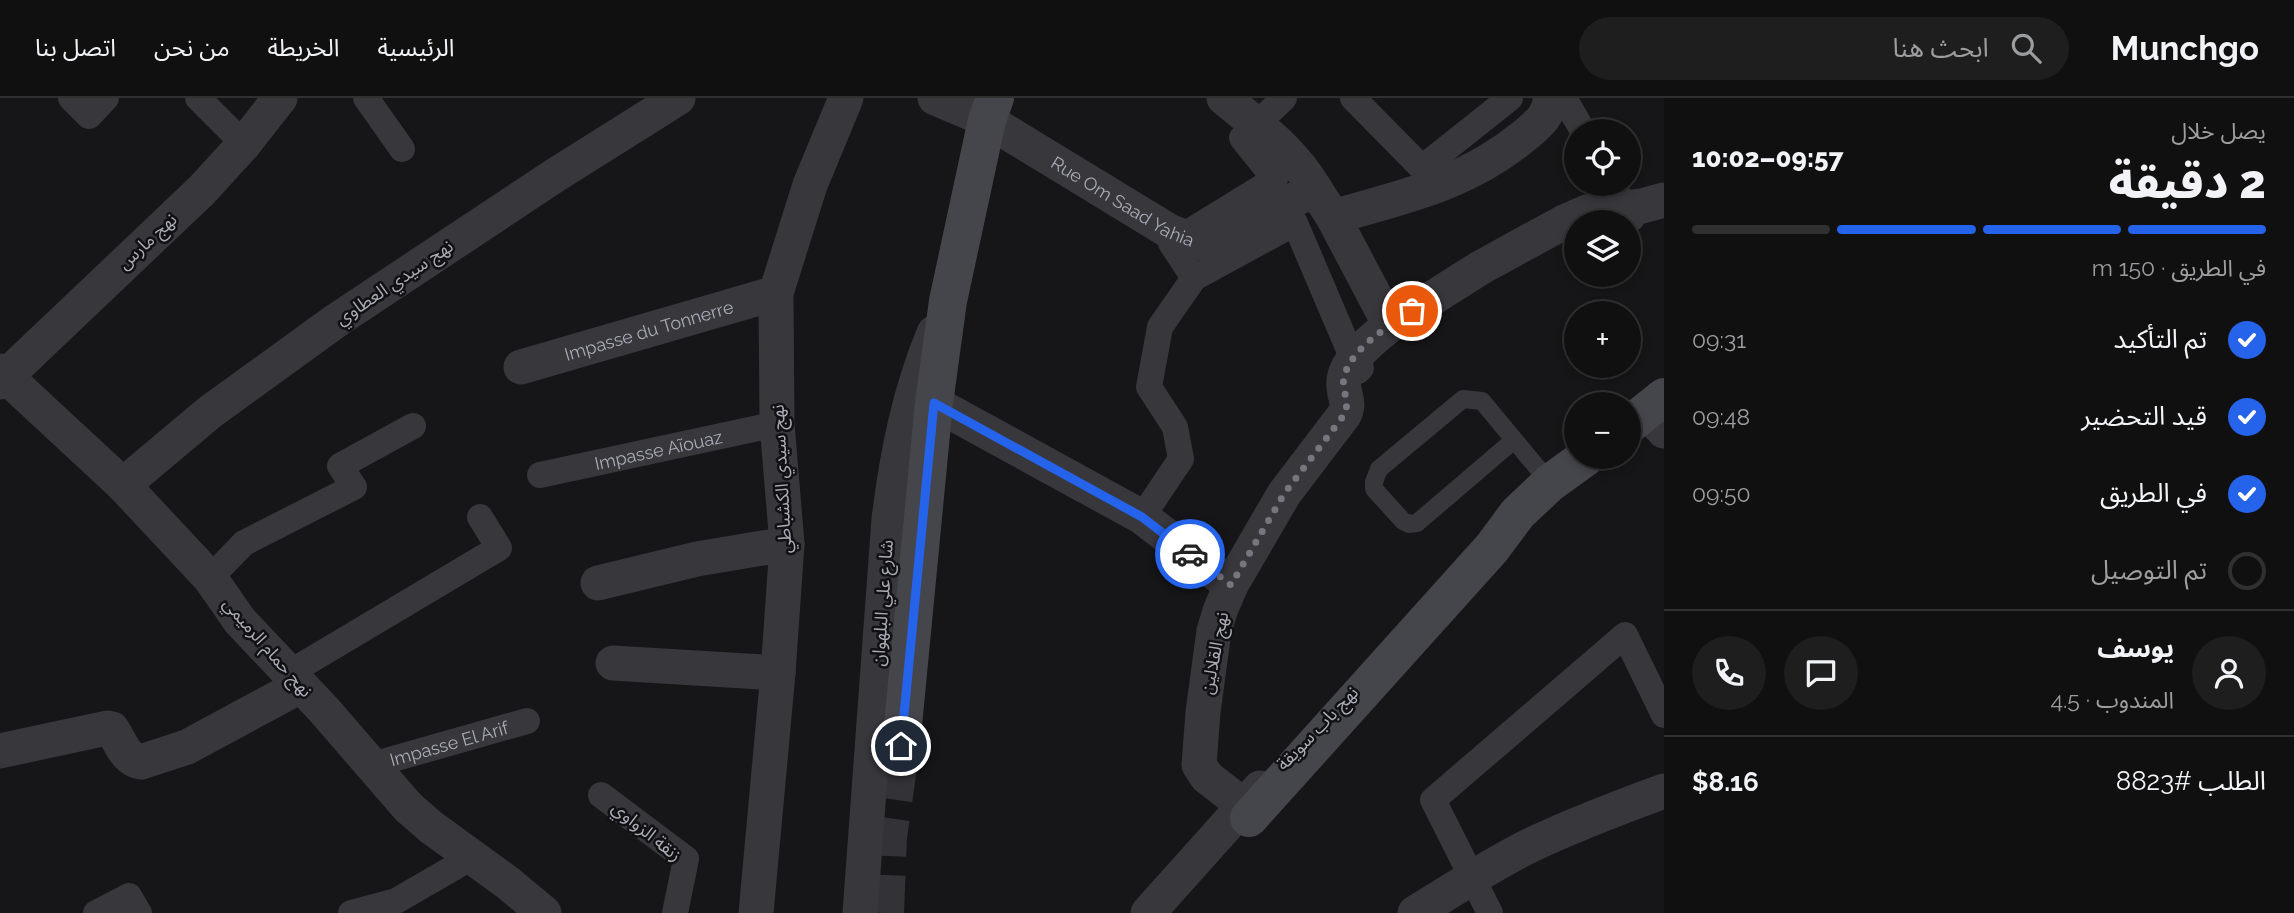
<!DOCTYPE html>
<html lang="ar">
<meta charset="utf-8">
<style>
:root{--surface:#101011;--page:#1e1e1f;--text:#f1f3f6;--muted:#9c9d9f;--line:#303031;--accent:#2563eb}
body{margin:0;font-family:Raleway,"Noto Sans Arabic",sans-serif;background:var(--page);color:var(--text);direction:rtl;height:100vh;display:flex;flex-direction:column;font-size:26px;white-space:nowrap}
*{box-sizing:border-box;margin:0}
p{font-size:23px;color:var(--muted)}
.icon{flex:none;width:38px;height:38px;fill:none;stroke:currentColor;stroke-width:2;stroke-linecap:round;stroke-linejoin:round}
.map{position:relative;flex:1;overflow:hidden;direction:ltr}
.side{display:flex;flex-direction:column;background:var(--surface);width:630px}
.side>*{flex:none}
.controls{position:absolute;left:1564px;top:21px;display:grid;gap:14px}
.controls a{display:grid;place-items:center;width:77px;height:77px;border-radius:50%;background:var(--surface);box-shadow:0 4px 10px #0003,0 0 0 2px var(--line);font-size:35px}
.pin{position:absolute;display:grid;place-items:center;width:60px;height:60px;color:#fff;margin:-30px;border:4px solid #fff;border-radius:50%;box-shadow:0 2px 7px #0007}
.courier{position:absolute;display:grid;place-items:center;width:70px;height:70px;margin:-35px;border:5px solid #2563eb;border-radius:50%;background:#fff;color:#222;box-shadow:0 2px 9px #0007}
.overview em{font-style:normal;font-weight:800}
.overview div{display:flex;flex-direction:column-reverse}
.overview{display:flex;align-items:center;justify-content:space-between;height:119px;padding:0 28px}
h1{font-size:46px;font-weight:800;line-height:52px}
.bar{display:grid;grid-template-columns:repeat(4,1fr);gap:10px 7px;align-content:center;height:84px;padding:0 28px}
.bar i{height:9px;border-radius:5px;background:var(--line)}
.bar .selected{background:var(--accent)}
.bar p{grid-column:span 4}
.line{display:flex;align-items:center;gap:18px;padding:0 28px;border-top:2px solid var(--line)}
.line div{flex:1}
.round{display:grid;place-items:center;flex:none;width:74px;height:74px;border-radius:37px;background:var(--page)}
ol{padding:0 28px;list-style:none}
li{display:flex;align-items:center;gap:21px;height:77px}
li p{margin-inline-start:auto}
li .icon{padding:7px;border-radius:50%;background:var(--accent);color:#fff;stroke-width:4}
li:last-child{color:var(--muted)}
li i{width:38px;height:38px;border:4px solid var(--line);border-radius:50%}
header{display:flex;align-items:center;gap:42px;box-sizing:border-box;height:98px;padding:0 35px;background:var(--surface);border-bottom:2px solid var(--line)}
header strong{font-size:33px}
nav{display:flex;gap:38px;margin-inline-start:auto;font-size:24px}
.search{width:490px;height:63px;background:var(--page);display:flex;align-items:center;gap:18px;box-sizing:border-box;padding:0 24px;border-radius:38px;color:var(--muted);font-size:26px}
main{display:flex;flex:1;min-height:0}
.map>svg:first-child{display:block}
</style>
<header>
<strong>Munchgo</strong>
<div class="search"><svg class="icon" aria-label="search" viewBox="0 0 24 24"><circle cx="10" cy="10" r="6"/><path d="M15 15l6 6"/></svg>ابحث هنا</div>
<nav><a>الرئيسية</a><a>الخريطة</a><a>من نحن</a><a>اتصل بنا</a></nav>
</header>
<main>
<section class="side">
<div class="overview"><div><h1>2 دقيقة</h1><p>يصل خلال</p></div><em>09:57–10:02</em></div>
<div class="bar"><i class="selected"></i><i class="selected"></i><i class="selected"></i><i></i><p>في الطريق · 150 m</p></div>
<ol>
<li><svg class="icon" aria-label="check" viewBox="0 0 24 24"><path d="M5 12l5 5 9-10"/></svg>تم التأكيد<p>09:31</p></li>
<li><svg class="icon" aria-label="check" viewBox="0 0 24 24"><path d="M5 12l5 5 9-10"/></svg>قيد التحضير<p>09:48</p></li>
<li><svg class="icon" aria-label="check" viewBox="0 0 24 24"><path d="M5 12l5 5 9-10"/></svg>في الطريق<p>09:50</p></li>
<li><i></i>تم التوصيل</li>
</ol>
<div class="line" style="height:126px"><a class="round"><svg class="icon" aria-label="person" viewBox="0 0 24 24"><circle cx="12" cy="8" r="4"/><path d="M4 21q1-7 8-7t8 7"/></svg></a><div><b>يوسف</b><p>المندوب · 4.5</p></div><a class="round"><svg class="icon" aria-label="chat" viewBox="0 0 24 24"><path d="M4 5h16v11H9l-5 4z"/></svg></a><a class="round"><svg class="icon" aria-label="phone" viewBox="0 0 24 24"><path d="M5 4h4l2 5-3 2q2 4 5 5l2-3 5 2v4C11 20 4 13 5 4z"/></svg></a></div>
<div class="line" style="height:91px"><div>الطلب #8823</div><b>$8.16</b></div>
</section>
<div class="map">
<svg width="1664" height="815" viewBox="0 0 1664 815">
<rect width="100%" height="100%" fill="#161517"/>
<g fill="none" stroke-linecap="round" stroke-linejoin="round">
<path stroke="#333337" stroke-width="38" stroke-dasharray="38 19" stroke-linecap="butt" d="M 885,815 L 888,739 L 901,648"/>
<path stroke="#37373c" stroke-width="18" d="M 1514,342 L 1417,425 L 1409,426 L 1403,423 L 1374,391 L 1374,384 L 1379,371 L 1463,301 L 1482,303 L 1550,385"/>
<g stroke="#37373c" stroke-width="26">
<path d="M 71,0 L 89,18 L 106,0"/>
<path d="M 198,0 L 244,46"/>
<path d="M 366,0 L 402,51"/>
<path d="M 1284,0 L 1242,40 L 1275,81 L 1171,145 L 1194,180 L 1295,125 L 1358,273 L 1361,270"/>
<path d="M 1353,0 L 1422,70 L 1510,0"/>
<path d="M 1564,0 L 1583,33"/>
<path d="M 1612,86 L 1632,120 L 1628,120"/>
<path id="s1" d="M 540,377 L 777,326"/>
<path d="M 1142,419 L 1181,361 L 1175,329 L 1149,289 L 1160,229 L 1194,180"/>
<path d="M 210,480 L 244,445 L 354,389 L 340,368 L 413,328"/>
<path d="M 289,575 L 499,450 L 480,419"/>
<path id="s2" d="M 372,667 L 527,623"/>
<path d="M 601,697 L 686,761 L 675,815"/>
<path d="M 96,815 L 129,798 L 139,815"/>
<path d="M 351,815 L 396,803 L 472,759"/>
<path d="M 1490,815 L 1433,702 L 1625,537 L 1664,617"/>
</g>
<g stroke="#37373c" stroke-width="35">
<path id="s3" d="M 935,0 L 987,22 L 1169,133 L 1200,145 L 1216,142 L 1315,91 L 1333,119 L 1390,227 L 1480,170 L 1564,124 L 1587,114 L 1642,108 L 1664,102"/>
<path d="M 1224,0 C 1258,28 1292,52 1315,91"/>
<path d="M 1333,119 C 1405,98 1464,87 1524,38 C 1536,28 1550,18 1550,0"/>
<path id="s4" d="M 521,269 L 776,195"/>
<path d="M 0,273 L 123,387 L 210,480 L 240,523 L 324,612 L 408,709 L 431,729 L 508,785 L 544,815"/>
<path d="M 0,284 L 202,92 L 244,46 L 280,0"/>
<path d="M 934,305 L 1142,419 L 1231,487"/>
<path d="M 1647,314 L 1664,333"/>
<path d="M 123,387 L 210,314 L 337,222 L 554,78 L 678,0"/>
<path d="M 598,485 L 697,461 L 787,446"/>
<path d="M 613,565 L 778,575"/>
<path d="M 0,653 L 107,630 L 112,631 C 120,643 125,662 141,664 L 187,649 L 300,588"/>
<path d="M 1243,707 L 1207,679 L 1199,667 L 1203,614 L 1214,533 L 1220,513 L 1231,487 L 1284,396 L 1344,317 C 1350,306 1345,301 1344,290 C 1340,265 1373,241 1390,227"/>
<path d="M 756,815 L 778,575 L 787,446 L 777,326 L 776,195 L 810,87 L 846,0"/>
<path d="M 860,815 L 889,421 C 897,357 909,295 934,235"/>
<path d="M 1148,815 L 1260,690"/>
<path d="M 1415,815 C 1454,791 1492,766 1533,746 C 1576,726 1620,709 1664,693"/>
</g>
<g stroke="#45464c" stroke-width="38">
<path d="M 1629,327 L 1664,299"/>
<path d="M 901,648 L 934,305 L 948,203 L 987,22 L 995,0"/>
<path d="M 1249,720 L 1492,450 L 1518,415 L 1550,385 L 1586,359"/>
</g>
</g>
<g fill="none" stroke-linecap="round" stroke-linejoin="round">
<path stroke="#76767e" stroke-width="7" stroke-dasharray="0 12.6" d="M 1190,456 L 1231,487 L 1284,396 L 1344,317 C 1351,303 1341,293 1344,279 C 1352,249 1388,229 1412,213"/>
<path stroke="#2563eb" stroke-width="9" d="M 901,648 L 934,305 L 1142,419 L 1190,456"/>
</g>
<g text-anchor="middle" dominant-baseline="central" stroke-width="5" stroke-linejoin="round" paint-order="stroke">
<g font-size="18" fill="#a9abb6" stroke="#111012">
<text stroke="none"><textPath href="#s3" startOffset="215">Rue Om Saad Yahia</textPath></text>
<text transform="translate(147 143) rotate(-43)">نهج مارس</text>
<text transform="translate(394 184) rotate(-34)">نهج سيدي العطاوي</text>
<text stroke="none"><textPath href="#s4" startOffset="133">Impasse du Tonnerre</textPath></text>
<text stroke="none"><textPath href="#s1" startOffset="121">Impasse Aĩouaz</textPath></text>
<text transform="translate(781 381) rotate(-93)">نهج سيدي الكشباطي</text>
<text transform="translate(882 505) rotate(-86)">شارع علي البلهوان</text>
<text transform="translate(268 549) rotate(49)">نهج حمام الرميمي</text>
<text transform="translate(1214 555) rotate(-79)">نهج القلالين</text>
<text transform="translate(1317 630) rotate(-46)">نهج باب سويقة</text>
<text stroke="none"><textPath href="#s2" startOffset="80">Impasse El Arif</textPath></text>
<text transform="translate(647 733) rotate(39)">زنقة الزواوي</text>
</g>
</g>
</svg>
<div class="controls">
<a><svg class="icon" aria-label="locate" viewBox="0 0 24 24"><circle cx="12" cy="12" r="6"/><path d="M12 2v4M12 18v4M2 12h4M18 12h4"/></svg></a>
<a><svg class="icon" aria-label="layers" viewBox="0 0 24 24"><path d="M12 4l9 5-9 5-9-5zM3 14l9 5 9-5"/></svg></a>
<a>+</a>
<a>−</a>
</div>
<div class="pin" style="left:1412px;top:213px;background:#ea580c"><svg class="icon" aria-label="bag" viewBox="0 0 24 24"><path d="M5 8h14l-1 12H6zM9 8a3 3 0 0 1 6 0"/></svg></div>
<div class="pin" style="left:901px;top:648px;background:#1f2937"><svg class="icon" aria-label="home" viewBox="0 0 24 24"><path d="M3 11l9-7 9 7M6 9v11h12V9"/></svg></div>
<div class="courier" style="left:1190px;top:456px"><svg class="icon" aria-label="car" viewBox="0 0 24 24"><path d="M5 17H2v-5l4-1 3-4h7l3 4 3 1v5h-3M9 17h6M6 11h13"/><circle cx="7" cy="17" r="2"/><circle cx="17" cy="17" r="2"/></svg></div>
</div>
</main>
